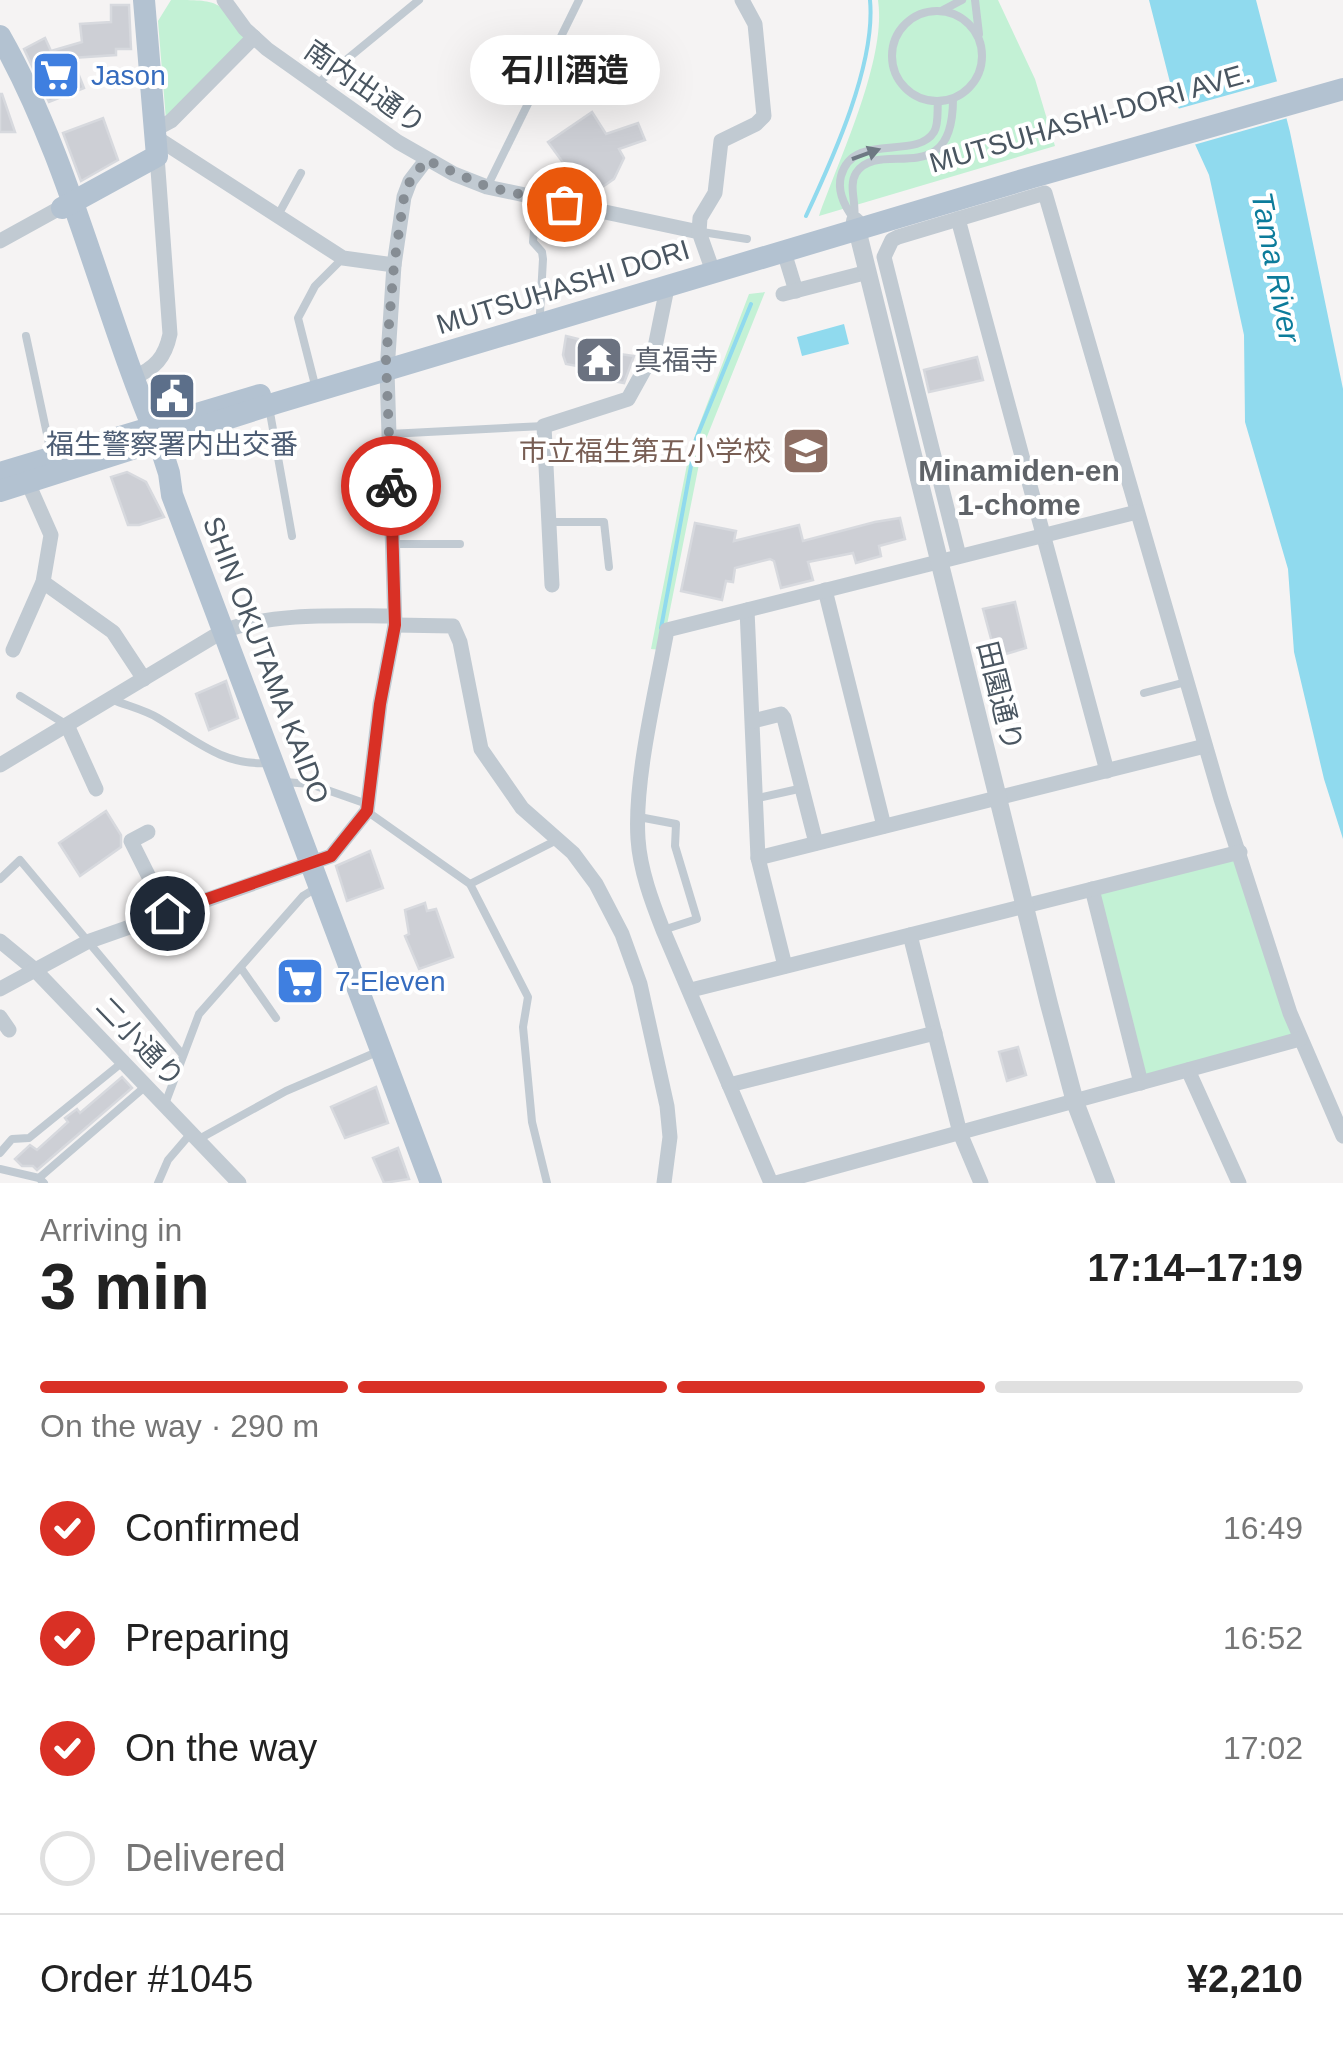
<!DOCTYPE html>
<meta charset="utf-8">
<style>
:root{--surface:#fff;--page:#f2f2f2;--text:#222;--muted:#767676;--line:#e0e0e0;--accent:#d93025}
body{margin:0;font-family:Arial,"Noto Sans JP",sans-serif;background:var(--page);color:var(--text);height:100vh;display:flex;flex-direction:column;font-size:38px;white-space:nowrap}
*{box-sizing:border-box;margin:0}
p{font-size:32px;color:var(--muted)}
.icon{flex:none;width:55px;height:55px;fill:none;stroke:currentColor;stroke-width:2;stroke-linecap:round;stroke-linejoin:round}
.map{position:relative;height:1183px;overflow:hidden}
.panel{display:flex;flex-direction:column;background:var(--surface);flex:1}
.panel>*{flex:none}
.pin{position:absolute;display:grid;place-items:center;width:85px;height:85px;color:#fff;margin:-42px;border:5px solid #fff;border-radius:50%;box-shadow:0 2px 10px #0007}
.courier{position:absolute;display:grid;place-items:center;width:100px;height:100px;margin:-50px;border:8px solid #d93025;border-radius:50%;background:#fff;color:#222;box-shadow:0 2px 12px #0007}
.bubble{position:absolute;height:70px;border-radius:35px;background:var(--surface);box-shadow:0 10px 40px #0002;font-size:32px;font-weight:700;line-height:70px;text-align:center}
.summary em{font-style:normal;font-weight:700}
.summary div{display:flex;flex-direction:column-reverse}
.summary{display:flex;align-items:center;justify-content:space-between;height:170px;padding:0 40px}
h1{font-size:65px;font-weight:700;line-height:75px}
.bar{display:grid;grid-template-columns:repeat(4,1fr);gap:15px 10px;align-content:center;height:120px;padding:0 40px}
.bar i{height:12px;border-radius:8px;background:var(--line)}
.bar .on{background:var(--accent)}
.bar p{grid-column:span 4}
.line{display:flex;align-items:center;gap:25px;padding:0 40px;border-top:2px solid var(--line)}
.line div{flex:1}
ol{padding:0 40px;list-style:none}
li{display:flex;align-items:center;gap:30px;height:110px}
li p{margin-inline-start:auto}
li .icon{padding:10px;border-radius:50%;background:var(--accent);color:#fff;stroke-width:4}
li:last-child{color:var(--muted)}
li i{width:55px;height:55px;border:5px solid var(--line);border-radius:50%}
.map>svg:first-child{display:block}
</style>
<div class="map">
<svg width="1343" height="1183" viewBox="0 0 1343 1183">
<rect width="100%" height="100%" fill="#f5f3f3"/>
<g fill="#c3f1d5">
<path d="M 171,0 C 220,0 218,0 248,37 L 166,120 L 158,21 Z"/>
<path d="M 878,0 L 998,0 L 1035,79 L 1055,146 L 819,216 C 839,159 887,59 878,0 Z"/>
<path d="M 765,292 L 702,449 L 662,650 L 651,649 L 690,449 L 749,294 Z"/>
<path d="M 1237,855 L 1296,1034 L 1146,1078 L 1099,890 Z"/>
</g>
<g fill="#90daee">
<path d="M 1149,0 L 1256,0 L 1290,132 L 1343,389 L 1343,839 L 1324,779 L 1294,652 L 1288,569 L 1245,422 L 1244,335 L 1209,175 L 1174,98 Z"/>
<path d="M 844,324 L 849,344 L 802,356 L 797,337 Z"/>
</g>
<path fill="#f5f3f3" d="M 1282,80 L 1291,117 L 1190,146 L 1174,110 Z"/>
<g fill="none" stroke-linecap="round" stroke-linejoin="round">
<g stroke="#90daee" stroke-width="4">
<path d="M 806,216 C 833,158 876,64 870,0"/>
<path d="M 661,628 L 696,439 L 751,304"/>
</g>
</g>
<g fill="#cdcfd5" stroke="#d7d9de" stroke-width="2.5">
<path d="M 111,5 L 129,5 L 131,49 L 116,49 L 116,55 L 72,58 L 84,88 L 49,102 L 24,49 L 45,38 L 51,51 L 82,42 L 80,24 L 111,22 Z"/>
<path d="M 0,94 L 2,94 L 15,132 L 0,132 Z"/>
<path d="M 592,112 L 606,134 L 638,123 L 645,140 L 619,149 L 624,158 L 614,179 L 588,197 L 548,142 Z"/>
<path d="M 103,118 L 118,160 L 81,181 L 63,133 Z"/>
<path d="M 566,336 L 578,339 L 577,348 L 634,356 L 624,383 L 602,379 L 603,371 L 566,364 L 563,355 Z"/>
<path d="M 977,357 L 983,380 L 929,392 L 924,370 Z"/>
<path d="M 127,472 L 146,482 L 164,517 L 139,525 L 128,525 L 111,477 Z"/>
<path d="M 900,518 L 905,539 L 879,546 L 881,556 L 856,563 L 853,553 L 808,562 L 813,580 L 781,588 L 774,561 L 770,559 L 735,568 L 733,582 L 726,581 L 722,600 L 681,591 L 695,523 L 736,531 L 734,541 L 799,525 L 803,541 L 875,522 Z"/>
<path d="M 1015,602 L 1026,648 L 996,657 L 983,609 Z"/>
<path d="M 226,681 L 238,718 L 209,730 L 196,694 Z"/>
<path d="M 106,811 L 121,835 L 121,847 L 80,876 L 59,843 Z"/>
<path d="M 370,851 L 383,888 L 347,901 L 336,866 Z"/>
<path d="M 425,903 L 427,911 L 436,909 L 453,957 L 419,969 L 405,936 L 409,934 L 405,910 Z"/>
<path d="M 298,960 L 317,991 L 301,1001 L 282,970 Z"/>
<path d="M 1018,1047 L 1026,1075 L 1007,1081 L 999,1052 Z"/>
<path d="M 122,1077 L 132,1088 L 37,1170 L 33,1166 L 22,1166 L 15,1159 L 30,1145 L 37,1150 L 68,1122 L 65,1118 L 77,1109 L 80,1113 Z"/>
<path d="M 376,1087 L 388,1123 L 345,1138 L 331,1107 Z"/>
<path d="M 398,1148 L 409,1179 L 384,1183 L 373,1158 Z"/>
</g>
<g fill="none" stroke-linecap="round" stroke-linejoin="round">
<g stroke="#c1cad2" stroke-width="8">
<path d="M 975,0 L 979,34"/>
<path d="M 943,10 L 962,0"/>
<circle cx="937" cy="56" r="45"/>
<path d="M 318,83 L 419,0"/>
<path d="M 938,101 C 937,110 939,124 934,132 C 916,161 853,131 841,176 C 837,191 845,207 854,219 C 857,204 848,186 856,173 C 879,137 953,194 953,99"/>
<path d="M 487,187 L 579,0"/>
<path d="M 537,198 L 533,242 L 542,252 L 543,259 L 540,313"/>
<path d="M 277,217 L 301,173"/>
<path d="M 702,232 L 747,239"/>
<path d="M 26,336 L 51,453"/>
<path d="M 314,381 L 298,318 L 315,286 L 343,258"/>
<path d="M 269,407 L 292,536"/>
<path d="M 389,434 L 544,426"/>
<path d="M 549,522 L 604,522 L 609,567"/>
<path d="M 394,544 L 460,544"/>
<path d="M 1144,693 L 1186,682"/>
<path d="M 20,696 L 67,725"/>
<path d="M 113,700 C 128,706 145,710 158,718 C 195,740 223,766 268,763"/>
<path d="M 285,782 L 310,784 L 367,804"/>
<path d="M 754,799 L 803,788"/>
<path d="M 368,812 L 470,884 L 528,997 L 523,1027 L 532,1122 L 547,1183"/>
<path d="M 639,817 L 676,824 L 675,846 L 697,919 L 663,930"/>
<path d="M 0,879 L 20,860 L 182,1054"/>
<path d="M 470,884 L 559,839"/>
<path d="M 241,968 L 276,1018"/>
<path d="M 165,1104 L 199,1014 L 303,896 L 318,887"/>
<path d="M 199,1139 L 286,1091 L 377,1052"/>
<path d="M 0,1153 L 12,1139 L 29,1138 L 124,1061"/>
<path d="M 0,1169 L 39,1178 L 44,1183"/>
<path d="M 39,1178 L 147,1085"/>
<path d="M 158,1183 L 168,1160 L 192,1132"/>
</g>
<g stroke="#c1cad2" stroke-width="15">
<path d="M 224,0 L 245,29 L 267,49 L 398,142 L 454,174 L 487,187 L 699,232 L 710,263"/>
<path d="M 156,129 L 171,121 L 254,37"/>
<path d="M 157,138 L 343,258 L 394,265"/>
<path d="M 958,219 L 1045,193 L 1221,799 L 1290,1013 L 1343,1136"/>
<path d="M 699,232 L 700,218 L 715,193 L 721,141 L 756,124 L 764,116 L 755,24 L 742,0"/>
<path d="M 0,241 L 58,209"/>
<path d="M 784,252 L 796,291"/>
<path d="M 783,294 L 868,272"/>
<path d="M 133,378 C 155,368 165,358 170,334 L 157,156"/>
<path d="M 959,556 L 884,257 L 892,240 L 898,237 L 958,219 L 1107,771"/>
<path d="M 43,582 L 113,632 L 144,679"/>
<path d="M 552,585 L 544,426 L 628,399 L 654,352 L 667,288"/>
<path d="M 825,590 L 884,826"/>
<path d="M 747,610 L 758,858 L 785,966"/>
<path d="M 395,625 L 453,626 L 460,642 L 481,749 L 522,808 L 573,853 L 596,884 L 622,934 L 640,984 L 667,1106 L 670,1137 L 664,1183"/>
<path d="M 13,650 L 43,582 L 51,535 L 28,483"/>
<path d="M 753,721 L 781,714 L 784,718 L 816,843"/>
<path d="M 67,725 L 96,789"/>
<path d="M 0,765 L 223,631 C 276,612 339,616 394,616"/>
<path d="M 148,832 L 131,841 L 167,913"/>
<path d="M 758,858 L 1205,746"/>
<path d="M 1092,889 L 1141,1083"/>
<path d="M 910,935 L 960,1133 L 981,1183"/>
<path d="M 0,941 L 34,969 L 239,1183"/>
<path d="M 0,989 L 87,942 L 331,856 L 367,811 L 380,704 L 395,625 L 387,371 L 394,265 L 404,197 L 410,181 L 426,160"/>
<path d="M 691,990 L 1240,852"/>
<path d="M 0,1017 L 9,1030"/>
<path d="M 1188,1070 L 1239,1183"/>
<path d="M 729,1085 L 935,1033"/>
<path d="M 771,1183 L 663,930 C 652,902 640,870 638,839 C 634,779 656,691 667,630 L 1137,512"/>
<path d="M 776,1183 L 1300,1039"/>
</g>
<path stroke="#c1cad2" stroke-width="18" d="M 855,221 L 1049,1004 L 1075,1102 L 1106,1183"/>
<g stroke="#b3c2d1" stroke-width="22">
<path d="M 0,36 C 71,161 102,310 159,442 L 169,473 L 172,495 L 431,1183"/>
<path d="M 62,208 L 157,156 L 144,0"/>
<path d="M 0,473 L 260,395"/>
<path d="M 0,491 L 276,403 L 1033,177 L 1343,89"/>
</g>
</g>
<defs><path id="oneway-solid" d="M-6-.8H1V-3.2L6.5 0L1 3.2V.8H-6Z" transform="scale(2.5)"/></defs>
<use fill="#6e7983" href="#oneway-solid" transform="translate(866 154) rotate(-20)"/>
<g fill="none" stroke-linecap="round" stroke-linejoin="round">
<path stroke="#868d94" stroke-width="10" stroke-dasharray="0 18" d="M 391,486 L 386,360 L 394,265 L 404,197 L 410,181 L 426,160 L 488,187 L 564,204"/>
<path stroke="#d93025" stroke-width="12" d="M 167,913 L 331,856 L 367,811 L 380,704 L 395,625 L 391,486"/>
</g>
<defs>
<g id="supermarket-square" transform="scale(2.5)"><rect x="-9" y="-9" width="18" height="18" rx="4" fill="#3f7fe0" stroke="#fff"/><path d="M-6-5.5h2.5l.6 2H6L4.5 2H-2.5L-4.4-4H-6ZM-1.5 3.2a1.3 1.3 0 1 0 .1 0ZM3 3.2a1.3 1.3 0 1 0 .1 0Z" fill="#fff"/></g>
<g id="temple-square" transform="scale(2.5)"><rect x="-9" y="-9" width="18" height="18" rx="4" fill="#6b7280" stroke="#fff"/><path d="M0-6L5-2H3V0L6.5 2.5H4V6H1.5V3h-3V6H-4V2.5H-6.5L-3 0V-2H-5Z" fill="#fff"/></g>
<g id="civic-square" transform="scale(2.5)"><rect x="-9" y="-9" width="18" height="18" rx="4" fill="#5c6f8a" stroke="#fff"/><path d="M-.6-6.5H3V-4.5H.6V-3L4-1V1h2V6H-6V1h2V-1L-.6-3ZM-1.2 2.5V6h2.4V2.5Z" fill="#fff"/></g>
<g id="school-square" transform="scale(2.5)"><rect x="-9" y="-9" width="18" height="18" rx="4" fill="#8d6e63" stroke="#fff"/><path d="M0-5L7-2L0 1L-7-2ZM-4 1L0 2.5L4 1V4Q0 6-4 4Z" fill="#fff"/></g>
</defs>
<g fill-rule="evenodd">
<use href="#supermarket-square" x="56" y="75"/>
<use href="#temple-square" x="599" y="360"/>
<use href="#civic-square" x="172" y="396"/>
<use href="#school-square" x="806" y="451"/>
<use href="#supermarket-square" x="300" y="981"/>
</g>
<g text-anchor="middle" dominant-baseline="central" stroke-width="8" stroke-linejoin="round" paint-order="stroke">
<g font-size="28" fill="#366cbe" stroke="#fff" text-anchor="start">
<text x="91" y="75">Jason</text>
<text x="335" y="981">7-Eleven</text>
</g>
<g font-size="28" fill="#4a5661" stroke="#fff">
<text transform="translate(365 87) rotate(35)">南内出通り</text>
<text transform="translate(1090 118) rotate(-16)">MUTSUHASHI-DORI AVE.</text>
<text transform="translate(563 287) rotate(-17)">MUTSUHASHI DORI</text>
<text transform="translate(266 660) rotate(69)">SHIN OKUTAMA KAIDO</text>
<text transform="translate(1000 696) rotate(76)">田園通り</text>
<text transform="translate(140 1042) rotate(46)">二小通り</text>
</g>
<g font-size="28" fill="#5b616d" stroke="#fff" text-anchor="start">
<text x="634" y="360">真福寺</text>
</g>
<g font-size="28" fill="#4e5e75" stroke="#fff">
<text x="172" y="444">福生警察署内出交番</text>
</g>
<g font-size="28" fill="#785e54" stroke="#fff" text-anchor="end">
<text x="771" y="451">市立福生第五小学校</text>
</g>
<g font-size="30" font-style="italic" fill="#0c7c9b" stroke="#fff">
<text transform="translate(1276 267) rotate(79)">Tama River</text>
</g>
<g font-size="30" font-weight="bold" fill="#5f6368" stroke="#fff">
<text x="1019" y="470">Minamiden-en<tspan x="1019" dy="34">1-chome</tspan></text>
</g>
</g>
</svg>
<div class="pin" style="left:564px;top:204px;background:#ea580c"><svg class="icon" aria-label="bag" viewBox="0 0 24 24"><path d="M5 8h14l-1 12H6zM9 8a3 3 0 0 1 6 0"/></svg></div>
<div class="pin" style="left:167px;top:913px;background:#1f2937"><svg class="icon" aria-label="home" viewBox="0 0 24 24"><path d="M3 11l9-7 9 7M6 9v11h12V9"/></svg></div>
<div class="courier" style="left:391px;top:486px"><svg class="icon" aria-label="bike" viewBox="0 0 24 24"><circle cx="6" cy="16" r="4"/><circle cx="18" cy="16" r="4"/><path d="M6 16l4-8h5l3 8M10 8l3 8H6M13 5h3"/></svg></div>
<div class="bubble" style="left:470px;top:35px;width:190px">石川酒造</div>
</div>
<section class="panel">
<div class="summary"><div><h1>3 min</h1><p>Arriving in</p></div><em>17:14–17:19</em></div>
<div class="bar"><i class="on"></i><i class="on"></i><i class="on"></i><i></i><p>On the way · 290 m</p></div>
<ol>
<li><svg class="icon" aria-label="check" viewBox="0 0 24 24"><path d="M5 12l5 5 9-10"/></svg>Confirmed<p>16:49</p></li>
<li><svg class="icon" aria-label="check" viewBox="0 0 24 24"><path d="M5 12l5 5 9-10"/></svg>Preparing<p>16:52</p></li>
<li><svg class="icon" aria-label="check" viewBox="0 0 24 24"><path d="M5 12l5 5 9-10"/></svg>On the way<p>17:02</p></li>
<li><i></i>Delivered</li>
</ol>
<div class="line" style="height:130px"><div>Order #1045</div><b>¥2,210</b></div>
</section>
